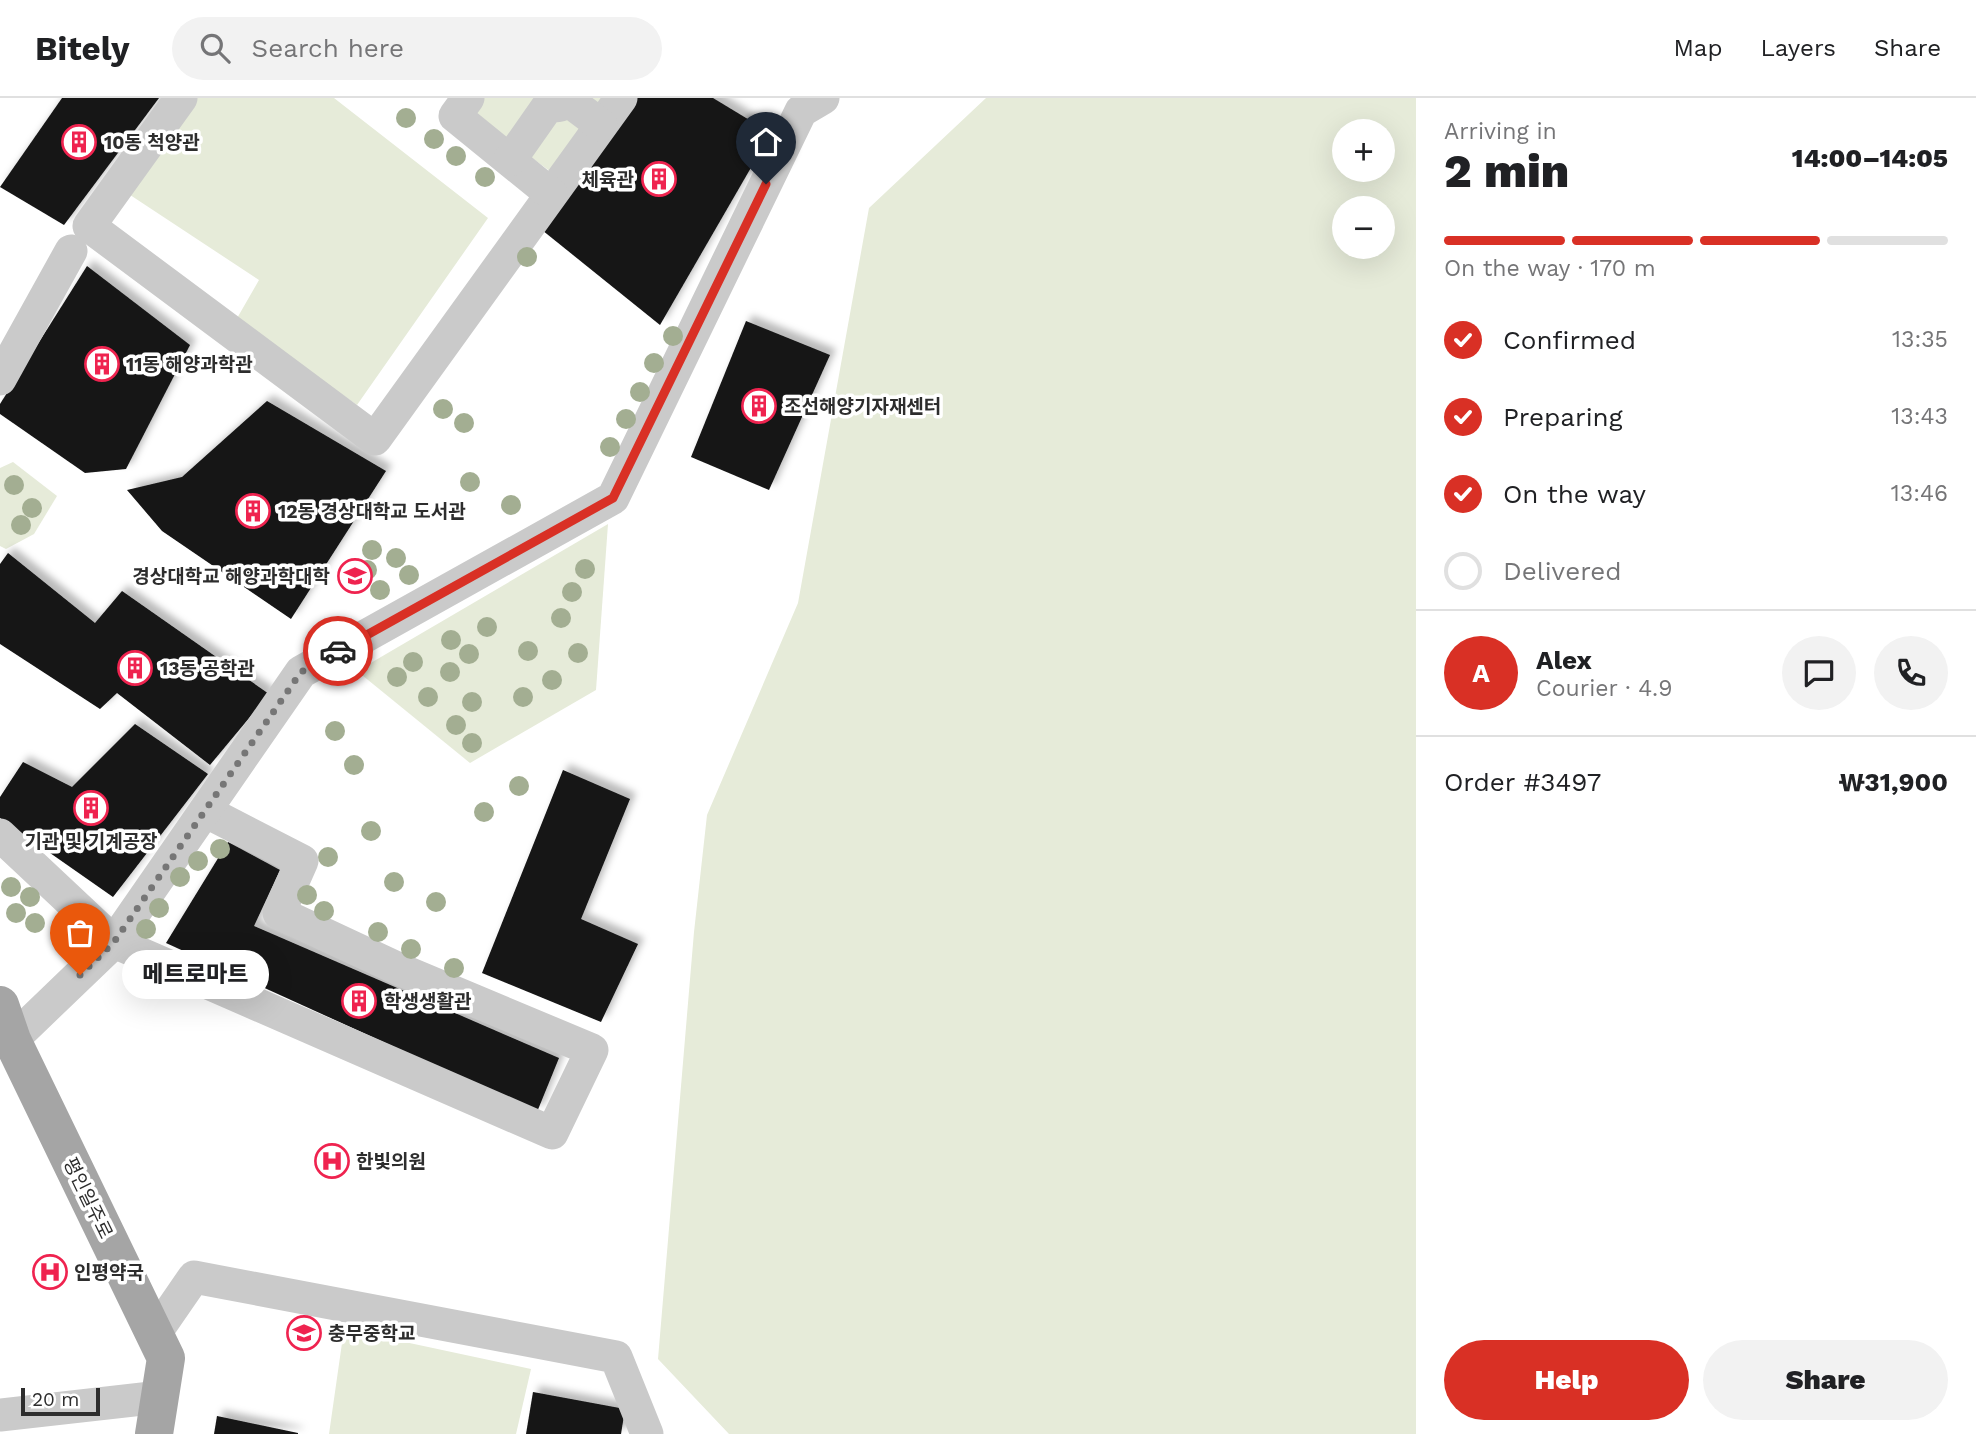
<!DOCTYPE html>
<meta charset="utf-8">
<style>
:root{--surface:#fff;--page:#f2f2f2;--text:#202124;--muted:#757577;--line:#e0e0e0;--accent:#d93025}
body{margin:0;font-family:"Work Sans","Noto Sans KR",sans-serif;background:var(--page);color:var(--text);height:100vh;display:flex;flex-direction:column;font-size:26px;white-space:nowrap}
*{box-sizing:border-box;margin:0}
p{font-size:23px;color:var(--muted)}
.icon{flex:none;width:38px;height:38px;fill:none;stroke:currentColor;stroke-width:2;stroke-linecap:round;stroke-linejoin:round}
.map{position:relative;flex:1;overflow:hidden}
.details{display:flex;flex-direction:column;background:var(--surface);width:560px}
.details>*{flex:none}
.tools{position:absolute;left:1332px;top:21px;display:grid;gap:14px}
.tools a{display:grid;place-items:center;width:63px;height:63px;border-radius:50%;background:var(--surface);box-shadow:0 7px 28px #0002;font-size:35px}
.scale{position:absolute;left:21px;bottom:18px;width:79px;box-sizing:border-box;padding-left:7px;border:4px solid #2d2d2d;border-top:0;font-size:19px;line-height:24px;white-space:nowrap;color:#2d2d2d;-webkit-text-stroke:5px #fff;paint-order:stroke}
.pin{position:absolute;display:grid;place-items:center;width:60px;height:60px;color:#fff;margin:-72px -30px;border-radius:50% 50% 50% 0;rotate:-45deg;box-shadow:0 0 7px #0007}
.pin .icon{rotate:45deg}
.courier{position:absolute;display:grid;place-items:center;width:70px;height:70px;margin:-35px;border:5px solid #d93025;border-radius:50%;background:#fff;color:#222;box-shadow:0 2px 9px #0007}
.bubble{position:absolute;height:49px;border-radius:24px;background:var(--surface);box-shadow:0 7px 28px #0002;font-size:23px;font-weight:800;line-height:49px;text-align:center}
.head em{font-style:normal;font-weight:800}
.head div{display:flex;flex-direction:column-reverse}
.head{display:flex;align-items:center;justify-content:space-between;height:119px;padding:0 28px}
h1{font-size:46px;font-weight:800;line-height:52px}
.bar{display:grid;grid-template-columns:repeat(4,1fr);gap:10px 7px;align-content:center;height:84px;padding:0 28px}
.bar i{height:9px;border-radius:5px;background:var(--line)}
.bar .selected{background:var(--accent)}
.bar p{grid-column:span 4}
.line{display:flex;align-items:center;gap:18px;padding:0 28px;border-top:2px solid var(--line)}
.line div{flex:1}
.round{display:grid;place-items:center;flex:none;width:74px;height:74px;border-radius:37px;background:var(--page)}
ol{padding:0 28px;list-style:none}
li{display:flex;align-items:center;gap:21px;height:77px}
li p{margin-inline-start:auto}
li .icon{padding:7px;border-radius:50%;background:var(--accent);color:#fff;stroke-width:4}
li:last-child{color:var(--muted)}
li i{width:38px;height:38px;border:4px solid var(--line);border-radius:50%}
.cta{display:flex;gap:14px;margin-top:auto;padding:14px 28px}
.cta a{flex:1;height:80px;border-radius:42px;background:var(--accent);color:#fff;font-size:28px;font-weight:800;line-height:80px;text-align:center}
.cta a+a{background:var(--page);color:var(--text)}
header{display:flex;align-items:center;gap:42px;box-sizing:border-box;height:98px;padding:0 35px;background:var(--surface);border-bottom:2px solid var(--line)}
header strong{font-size:33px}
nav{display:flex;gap:38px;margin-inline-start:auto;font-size:24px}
.search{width:490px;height:63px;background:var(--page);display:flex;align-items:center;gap:18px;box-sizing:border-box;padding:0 24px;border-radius:38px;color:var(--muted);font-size:26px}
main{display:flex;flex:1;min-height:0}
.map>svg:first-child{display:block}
</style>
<header>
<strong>Bitely</strong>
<div class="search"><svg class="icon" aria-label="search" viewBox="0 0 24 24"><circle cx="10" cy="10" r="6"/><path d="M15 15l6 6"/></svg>Search here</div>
<nav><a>Map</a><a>Layers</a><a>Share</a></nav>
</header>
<main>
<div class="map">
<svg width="1416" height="1336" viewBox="0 0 1416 1336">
<defs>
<filter id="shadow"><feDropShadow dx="6" dy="-6" stdDeviation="3.5" flood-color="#0004"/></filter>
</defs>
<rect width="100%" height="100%" fill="#fff"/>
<g fill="#e6ebd9" fill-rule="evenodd">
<path d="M 189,0 L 334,0 L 488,120 L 357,307 L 236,222 L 259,182 L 115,87 Z"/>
<path d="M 482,0 L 612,0 L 555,77 L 472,15 Z"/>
<path d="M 986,0 L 1416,0 L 1416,1336 L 729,1336 L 658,1261 L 694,834 L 707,717 L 798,505 L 869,110 ZM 1344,33 L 1382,33 L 1382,72 L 1344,72 ZM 1344,110 L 1382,110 L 1382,149 L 1344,149 Z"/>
<path d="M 13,364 L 57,398 L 34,436 L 6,451 L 0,448 L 0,370 Z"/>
<path d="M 608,426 L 596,592 L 470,665 L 357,573 Z"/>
<path d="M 344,1231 L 531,1271 L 516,1336 L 329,1336 Z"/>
</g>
<g fill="#141414" filter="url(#shadow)">
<path d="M 62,0 L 159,0 L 64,127 L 0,89 Z"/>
<path d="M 637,0 L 713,0 L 771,35 L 660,227 L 537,128 Z"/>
<path d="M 87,168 L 190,247 L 126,371 L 85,375 L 0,316 L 0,306 Z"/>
<path d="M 746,223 L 830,257 L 769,392 L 691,359 Z"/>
<path d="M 267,303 L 386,373 L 291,521 L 162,433 L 127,392 L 182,379 Z"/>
<path d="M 8,455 L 95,525 L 122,493 L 269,596 L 210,667 L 117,595 L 100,611 L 0,546 L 0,466 Z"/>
<path d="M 135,626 L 208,676 L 113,799 L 0,720 L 0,699 L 23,664 L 72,689 Z"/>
<path d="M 563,672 L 630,701 L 581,821 L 638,846 L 601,924 L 482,875 Z"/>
<path d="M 228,744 L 280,772 L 254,828 L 559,960 L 537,1014 L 166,845 Z"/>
<path d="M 533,1294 L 625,1311 L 621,1336 L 526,1336 Z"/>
<path d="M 217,1318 L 298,1335 L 298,1336 L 214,1336 Z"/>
</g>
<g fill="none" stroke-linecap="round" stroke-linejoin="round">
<g stroke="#cacaca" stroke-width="33">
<path d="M 181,0 L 89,128 L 375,341 L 621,0"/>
<path d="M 468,0 L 455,18 L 551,96"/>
<path d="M 510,62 L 550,5 C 557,10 562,7 569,3 L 601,27"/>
<path d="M 0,281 L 71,153"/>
<path d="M 0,737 L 114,844 L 552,1035 L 592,952 L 401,872 L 279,815 L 302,763 L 205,713"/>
<path d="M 12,942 L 114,844 L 301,574 L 613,400 L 801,13 L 823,0"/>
<path d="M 154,1237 L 194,1179 L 616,1259 L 647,1336"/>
<path d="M 0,1317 L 160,1299"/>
</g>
<path stroke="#a5a5a5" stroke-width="38" d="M 0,907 L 12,942 L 166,1260 L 154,1336"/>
</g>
<g fill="#a3ae92">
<circle cx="406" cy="20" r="10"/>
<circle cx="434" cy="41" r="10"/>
<circle cx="456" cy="58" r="10"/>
<circle cx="485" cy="79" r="10"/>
<circle cx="527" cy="159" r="10"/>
<circle cx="673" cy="238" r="10"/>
<circle cx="654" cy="265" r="10"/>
<circle cx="640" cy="294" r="10"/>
<circle cx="443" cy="311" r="10"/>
<circle cx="626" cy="321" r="10"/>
<circle cx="464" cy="325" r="10"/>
<circle cx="610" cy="349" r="10"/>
<circle cx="470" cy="384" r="10"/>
<circle cx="14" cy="387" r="10"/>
<circle cx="511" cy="407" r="10"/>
<circle cx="32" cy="410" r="10"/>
<circle cx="21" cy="427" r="10"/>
<circle cx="372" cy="452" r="10"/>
<circle cx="396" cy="460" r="10"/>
<circle cx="585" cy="471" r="10"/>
<circle cx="367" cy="472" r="10"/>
<circle cx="409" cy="477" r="10"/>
<circle cx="380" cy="492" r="10"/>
<circle cx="572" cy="494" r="10"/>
<circle cx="561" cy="520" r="10"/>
<circle cx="487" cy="529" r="10"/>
<circle cx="451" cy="542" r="10"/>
<circle cx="528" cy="553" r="10"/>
<circle cx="578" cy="555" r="10"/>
<circle cx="469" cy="556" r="10"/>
<circle cx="413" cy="564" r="10"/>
<circle cx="450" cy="574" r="10"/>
<circle cx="397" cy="579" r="10"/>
<circle cx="552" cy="582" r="10"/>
<circle cx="428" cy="599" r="10"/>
<circle cx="523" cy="599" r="10"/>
<circle cx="472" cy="604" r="10"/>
<circle cx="456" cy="627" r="10"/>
<circle cx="335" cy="633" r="10"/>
<circle cx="472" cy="645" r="10"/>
<circle cx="354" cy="667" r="10"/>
<circle cx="519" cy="688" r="10"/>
<circle cx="484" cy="714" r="10"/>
<circle cx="371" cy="733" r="10"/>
<circle cx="220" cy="751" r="10"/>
<circle cx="328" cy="759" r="10"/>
<circle cx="198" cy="763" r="10"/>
<circle cx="180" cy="779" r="10"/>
<circle cx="394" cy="784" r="10"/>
<circle cx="11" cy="789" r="10"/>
<circle cx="307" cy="797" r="10"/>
<circle cx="30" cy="799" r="10"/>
<circle cx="436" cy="804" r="10"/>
<circle cx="159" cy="810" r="10"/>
<circle cx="324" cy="813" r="10"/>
<circle cx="16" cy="815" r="10"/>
<circle cx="35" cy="825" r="10"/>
<circle cx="146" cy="831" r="10"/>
<circle cx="378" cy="834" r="10"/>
<circle cx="66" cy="839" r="10"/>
<circle cx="411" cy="851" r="10"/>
<circle cx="454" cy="870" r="10"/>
</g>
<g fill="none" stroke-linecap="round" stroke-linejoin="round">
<path stroke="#767676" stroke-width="7" stroke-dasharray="0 12.6" d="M 80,877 L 114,844 L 301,574 L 338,553"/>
<path stroke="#d93025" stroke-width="9" d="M 338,553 L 613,400 L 766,86"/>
</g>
<defs>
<g id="building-ring" transform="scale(1.75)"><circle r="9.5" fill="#fff" stroke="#ef234f" stroke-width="1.5"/><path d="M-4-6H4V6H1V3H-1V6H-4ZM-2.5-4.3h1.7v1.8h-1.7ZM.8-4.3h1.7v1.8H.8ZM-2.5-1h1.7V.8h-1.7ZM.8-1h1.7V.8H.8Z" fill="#ef234f"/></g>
<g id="university-ring" transform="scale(1.75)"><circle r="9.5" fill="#fff" stroke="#ef234f" stroke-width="1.5"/><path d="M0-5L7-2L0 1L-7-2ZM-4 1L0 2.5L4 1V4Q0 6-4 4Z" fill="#ef234f"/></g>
<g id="hospital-ring" transform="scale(1.75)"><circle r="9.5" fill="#fff" stroke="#ef234f" stroke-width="1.5"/><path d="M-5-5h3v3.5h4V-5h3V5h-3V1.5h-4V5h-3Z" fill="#ef234f"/></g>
<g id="school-ring" transform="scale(1.75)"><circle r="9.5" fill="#fff" stroke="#ef234f" stroke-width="1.5"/><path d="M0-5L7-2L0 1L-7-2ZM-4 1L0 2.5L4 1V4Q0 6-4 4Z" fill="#ef234f"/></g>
</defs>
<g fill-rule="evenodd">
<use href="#building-ring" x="79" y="44"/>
<use href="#building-ring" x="659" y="81"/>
<use href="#building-ring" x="102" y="266"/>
<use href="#building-ring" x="759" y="308"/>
<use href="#building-ring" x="253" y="413"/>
<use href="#university-ring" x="355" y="478"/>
<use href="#building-ring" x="135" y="570"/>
<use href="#building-ring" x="91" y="710"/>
<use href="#building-ring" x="359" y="903"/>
<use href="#hospital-ring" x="332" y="1063"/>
<use href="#hospital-ring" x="50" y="1174"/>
<use href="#school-ring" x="304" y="1235"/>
</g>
<g text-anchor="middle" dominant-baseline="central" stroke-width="7" stroke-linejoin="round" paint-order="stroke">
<g font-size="19" font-weight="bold" fill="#2d2d2d" stroke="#fff" text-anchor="start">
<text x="104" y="44">10동 척양관</text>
<text x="634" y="81" text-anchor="end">체육관</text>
<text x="126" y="266">11동 해양과학관</text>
<text x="784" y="308">조선해양기자재센터</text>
<text x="278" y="413">12동 경상대학교 도서관</text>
<text x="330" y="478" text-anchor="end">경상대학교 해양과학대학</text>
<text x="160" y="570">13동 공학관</text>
<text x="91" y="743" text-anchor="middle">기관 및 기계공장</text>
<text x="384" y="903">학생생활관</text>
<text x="356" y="1063">한빛의원</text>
<text x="74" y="1174">인평약국</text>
<text x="328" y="1235">충무중학교</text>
</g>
<g font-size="19" fill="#2d2d2d" stroke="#fff">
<text transform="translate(88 1100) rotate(64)">평인일주로</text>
</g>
</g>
</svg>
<div class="tools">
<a>+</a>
<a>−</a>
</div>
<div class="scale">20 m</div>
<div class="pin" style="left:80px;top:877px;background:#ea580c"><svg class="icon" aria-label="bag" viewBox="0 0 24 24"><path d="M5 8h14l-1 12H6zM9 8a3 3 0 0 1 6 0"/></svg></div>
<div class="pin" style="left:766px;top:86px;background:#1f2937"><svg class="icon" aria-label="home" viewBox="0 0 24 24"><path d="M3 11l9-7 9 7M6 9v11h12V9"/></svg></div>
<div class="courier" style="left:338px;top:553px"><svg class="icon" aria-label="car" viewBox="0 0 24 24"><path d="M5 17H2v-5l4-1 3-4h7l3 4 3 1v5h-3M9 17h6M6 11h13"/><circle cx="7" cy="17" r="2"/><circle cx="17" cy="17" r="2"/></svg></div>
<div class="bubble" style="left:122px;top:852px;width:147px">메트로마트</div>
</div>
<section class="details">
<div class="head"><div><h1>2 min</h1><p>Arriving in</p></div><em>14:00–14:05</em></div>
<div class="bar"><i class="selected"></i><i class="selected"></i><i class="selected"></i><i></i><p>On the way · 170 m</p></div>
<ol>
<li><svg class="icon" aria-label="check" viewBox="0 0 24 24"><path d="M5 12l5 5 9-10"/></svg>Confirmed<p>13:35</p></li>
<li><svg class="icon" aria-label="check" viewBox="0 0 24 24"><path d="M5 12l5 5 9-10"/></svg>Preparing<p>13:43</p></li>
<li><svg class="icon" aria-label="check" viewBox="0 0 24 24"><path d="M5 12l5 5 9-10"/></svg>On the way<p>13:46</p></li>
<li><i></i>Delivered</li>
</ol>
<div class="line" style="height:126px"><b class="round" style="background:var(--accent);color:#fff">A</b><div><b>Alex</b><p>Courier · 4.9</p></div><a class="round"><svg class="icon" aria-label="chat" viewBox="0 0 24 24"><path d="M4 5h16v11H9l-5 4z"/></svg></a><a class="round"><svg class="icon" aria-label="phone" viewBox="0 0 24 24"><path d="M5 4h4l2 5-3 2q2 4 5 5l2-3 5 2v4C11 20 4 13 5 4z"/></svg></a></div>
<div class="line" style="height:91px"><div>Order #3497</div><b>₩31,900</b></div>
<div class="cta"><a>Help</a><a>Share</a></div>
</section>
</main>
